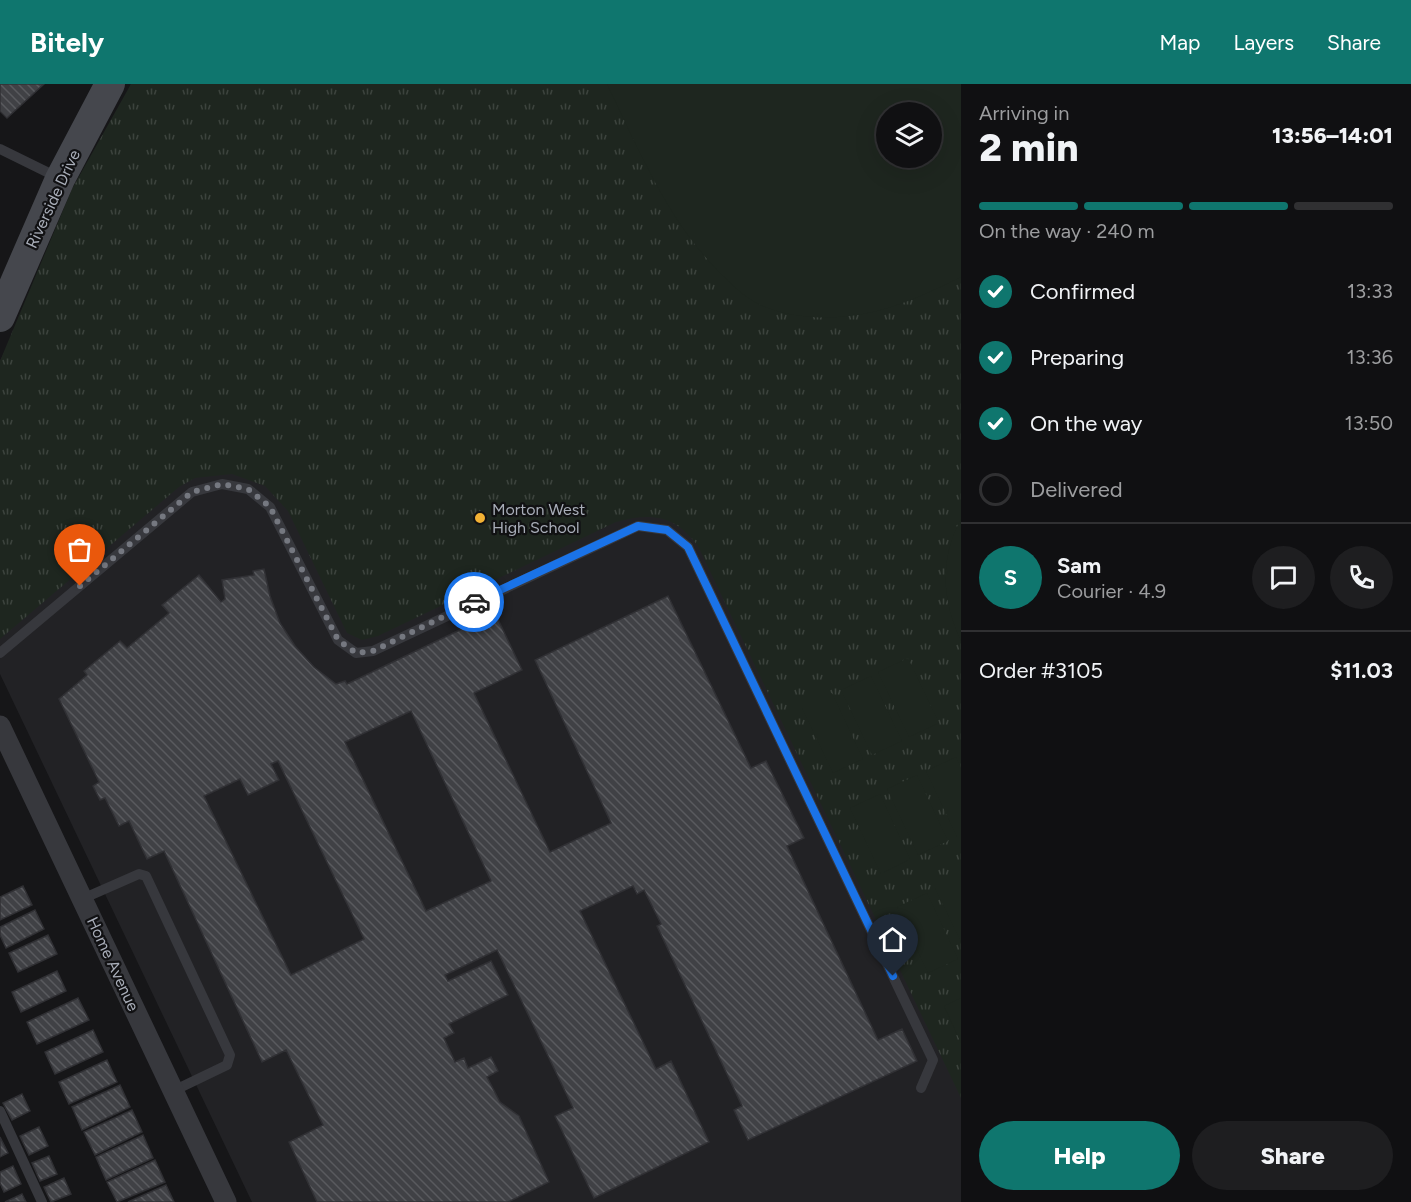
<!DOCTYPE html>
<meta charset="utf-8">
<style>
:root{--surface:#101012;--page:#1e1e20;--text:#f1f3f6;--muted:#9c9d9f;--line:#303032;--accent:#0f766e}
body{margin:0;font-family:Figtree,sans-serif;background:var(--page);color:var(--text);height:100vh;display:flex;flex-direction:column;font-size:22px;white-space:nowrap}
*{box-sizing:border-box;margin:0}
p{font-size:20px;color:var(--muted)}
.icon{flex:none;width:33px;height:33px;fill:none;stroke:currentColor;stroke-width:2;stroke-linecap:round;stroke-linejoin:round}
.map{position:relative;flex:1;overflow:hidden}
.drawer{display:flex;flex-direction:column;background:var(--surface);width:450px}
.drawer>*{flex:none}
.fabs{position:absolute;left:876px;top:18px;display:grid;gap:12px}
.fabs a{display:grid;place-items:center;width:66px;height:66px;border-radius:50%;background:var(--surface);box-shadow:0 6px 24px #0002,0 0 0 2px var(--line);font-size:30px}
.pin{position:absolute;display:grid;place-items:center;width:51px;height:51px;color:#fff;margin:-62px -26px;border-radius:50% 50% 50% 0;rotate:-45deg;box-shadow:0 0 6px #0007}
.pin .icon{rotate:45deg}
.courier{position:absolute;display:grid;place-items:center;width:60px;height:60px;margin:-30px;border:4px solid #1a73e8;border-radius:50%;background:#fff;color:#222;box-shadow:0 2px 8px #0007}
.head em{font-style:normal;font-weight:800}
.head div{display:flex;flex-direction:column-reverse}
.head{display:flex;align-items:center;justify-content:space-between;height:102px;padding:0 18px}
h1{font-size:39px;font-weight:800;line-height:45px}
.bar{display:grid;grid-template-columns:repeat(4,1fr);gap:9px 6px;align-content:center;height:72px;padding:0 18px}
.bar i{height:8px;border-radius:4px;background:var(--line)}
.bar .current{background:var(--accent)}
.bar p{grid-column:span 4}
.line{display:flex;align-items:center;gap:15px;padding:0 18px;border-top:2px solid var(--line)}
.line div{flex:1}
.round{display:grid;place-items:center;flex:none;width:63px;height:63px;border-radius:32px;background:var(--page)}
ol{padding:0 18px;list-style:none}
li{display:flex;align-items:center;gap:18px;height:66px}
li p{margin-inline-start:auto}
li .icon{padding:6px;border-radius:50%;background:var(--accent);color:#fff;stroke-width:4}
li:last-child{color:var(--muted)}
li i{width:33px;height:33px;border:3px solid var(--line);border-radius:50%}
.cta{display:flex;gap:12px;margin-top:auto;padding:12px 18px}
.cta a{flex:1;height:69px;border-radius:36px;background:var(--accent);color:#fff;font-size:24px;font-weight:800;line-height:69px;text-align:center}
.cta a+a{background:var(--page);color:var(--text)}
header{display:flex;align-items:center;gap:36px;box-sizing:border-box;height:84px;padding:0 30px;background:var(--accent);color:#fff}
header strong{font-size:28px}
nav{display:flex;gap:33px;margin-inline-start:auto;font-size:21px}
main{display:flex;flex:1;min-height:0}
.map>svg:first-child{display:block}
</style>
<header>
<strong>Bitely</strong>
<nav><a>Map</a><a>Layers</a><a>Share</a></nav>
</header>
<main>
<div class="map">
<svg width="961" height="1118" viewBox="0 0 961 1118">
<defs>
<pattern id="grass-tufts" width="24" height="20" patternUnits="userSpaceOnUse" patternTransform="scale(1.5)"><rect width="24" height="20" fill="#1e261f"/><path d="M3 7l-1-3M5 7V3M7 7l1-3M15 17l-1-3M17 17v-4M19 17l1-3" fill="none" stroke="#3c433d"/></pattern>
<pattern id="building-back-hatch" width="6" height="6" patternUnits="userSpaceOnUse" patternTransform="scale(1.5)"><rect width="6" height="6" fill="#404145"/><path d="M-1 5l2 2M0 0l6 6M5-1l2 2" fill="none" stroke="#595a5e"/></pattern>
</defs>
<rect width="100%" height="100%" fill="#161618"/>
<path fill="#222225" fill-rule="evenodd" d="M 131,0 L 961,0 L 961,1118 L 252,1118 L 0,590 L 0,277 ZM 886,28 L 932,28 L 932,74 L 886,74 Z"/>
<path fill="url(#grass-tufts)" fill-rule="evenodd" d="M 131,0 L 961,0 L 961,1014 L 698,462 C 675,431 652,428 616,438 L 378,552 L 362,556 L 347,549 L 288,427 L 265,402 L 232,390 L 195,394 L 179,403 L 0,555 L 0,277 L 72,105 ZM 886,28 L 932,28 L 932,74 L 886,74 Z"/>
<g fill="#1e261f" fill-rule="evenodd">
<path d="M 607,0 L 961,0 L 961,193 C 930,208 898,224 863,230 C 829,236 792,235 760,221 C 744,213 730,199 718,187 C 666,133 639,66 607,0 ZM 886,28 L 932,28 L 932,74 L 886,74 Z"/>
<path d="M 961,435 L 961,557 C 942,517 939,475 961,435 Z"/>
<path d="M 908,574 L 939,639 L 909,653 L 878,588 Z"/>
<path d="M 871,592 L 902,657 L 872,671 L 841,606 Z"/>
<path d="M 832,609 L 863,675 L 833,689 L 802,624 Z"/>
<path d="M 956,673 L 961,684 L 961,751 L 957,753 L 926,687 Z"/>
<path d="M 917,691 L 948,757 L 918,771 L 887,705 Z"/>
<path d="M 880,710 L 910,775 L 881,790 L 850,724 Z"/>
<path d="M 961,791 L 961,858 L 935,804 Z"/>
<path d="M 927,809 L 958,875 L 928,889 L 897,823 Z"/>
<path d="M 961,914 L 961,959 L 944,922 Z"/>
</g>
<g fill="url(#building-back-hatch)" stroke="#303034" stroke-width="1.5" fill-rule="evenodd">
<path d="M 0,0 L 44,0 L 7,34 L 0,27 Z"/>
<path d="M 264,485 L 270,512 L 280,539 L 295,562 L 314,583 L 336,600 L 345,597 L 347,600 L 495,529 L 522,586 L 474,609 L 550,768 L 611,739 L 535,576 L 668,512 L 751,684 L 766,677 L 804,754 L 787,762 L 878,956 L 902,945 L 917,977 L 748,1056 L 734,1026 L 742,1022 L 657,842 L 661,840 L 644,806 L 637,810 L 633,802 L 580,827 L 656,985 L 671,977 L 709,1058 L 594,1114 L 555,1032 L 573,1024 L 497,866 L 445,891 L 448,897 L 491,877 L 508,911 L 449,940 L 454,949 L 444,954 L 455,978 L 464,974 L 468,984 L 491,973 L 498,987 L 487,993 L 500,1018 L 519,1032 L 549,1098 L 508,1118 L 317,1118 L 289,1058 L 323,1041 L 286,966 L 262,978 L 164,767 L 147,775 L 129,737 L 119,742 L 105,714 L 100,716 L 93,702 L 99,698 L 59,615 L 87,591 L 84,587 L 120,557 L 127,564 L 169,529 L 162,521 L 199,491 L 221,518 L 225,515 L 222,496 L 254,491 L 253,487 ZM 411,627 L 491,797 L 426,827 L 345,658 ZM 278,677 L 364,855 L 291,891 L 204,712 L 240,695 L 248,711 L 279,696 L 271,680 Z"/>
<path d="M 23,802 L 32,821 L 0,836 L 0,813 Z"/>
<path d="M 35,826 L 44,845 L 6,864 L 0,851 L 0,843 Z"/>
<path d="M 48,851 L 57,870 L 18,888 L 9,869 Z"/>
<path d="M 57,887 L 66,907 L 21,928 L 12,908 Z"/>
<path d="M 78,914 L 89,936 L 37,960 L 27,938 Z"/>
<path d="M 93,946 L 103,968 L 55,990 L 45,968 Z"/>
<path d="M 107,976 L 117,998 L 69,1020 L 59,998 Z"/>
<path d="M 120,1001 L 130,1023 L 82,1046 L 72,1023 Z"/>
<path d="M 22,1010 L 30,1027 L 12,1036 L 3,1019 Z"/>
<path d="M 132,1026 L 142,1048 L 95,1071 L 84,1048 Z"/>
<path d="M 39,1043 L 48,1062 L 29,1071 L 20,1052 Z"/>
<path d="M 143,1051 L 153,1074 L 106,1096 L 96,1073 Z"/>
<path d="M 0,1053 L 8,1069 L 0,1073 Z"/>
<path d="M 49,1072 L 57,1090 L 40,1097 L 32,1079 Z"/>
<path d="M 155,1076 L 165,1098 L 117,1118 L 107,1098 Z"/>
<path d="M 13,1082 L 21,1100 L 4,1108 L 0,1099 L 0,1088 Z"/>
<path d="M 64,1094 L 71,1110 L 51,1118 L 44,1103 Z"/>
<path d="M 166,1101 L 174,1118 L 128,1118 Z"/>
<path d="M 22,1110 L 26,1118 L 5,1118 Z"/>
</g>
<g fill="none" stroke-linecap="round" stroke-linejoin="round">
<g stroke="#37383d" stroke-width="10">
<path d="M 0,65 L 57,93"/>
<path d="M 0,569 L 192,408 L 222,400 L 248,405 L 270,423 L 338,556 L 356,569 L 373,567 L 638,442 L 667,446 L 688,463 L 933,976 L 921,1004"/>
<path d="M 82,815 L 139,790 L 146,792 L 230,971 L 227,981 L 173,1007"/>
<path d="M 0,1027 L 42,1118"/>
</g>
<path stroke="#37383d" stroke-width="21" d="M 0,642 L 226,1118"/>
<path stroke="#45474d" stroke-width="30" d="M 0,233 L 60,95 L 110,0"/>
</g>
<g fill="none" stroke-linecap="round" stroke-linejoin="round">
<path stroke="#757880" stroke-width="6" stroke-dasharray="0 10.8" d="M 80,502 L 192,408 L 222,400 L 248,405 L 270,423 L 338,556 L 356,569 L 373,567 L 474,518"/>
<path stroke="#1a73e8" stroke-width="8" d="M 474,518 L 638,442 L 667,446 L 688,463 L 893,892"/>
</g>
<circle fill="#f2b134" stroke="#111113" stroke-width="2" cx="480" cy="434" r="6"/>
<g text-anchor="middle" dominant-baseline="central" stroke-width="4.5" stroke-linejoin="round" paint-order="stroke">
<g font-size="16" fill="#a8adb8" stroke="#111113">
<text transform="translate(53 115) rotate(-65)">Riverside Drive</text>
<text transform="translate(113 880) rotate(65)">Home Avenue</text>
</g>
<g font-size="16" fill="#a8adb8" stroke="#111113" text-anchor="start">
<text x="492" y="425">Morton West<tspan x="492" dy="18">High School</tspan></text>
</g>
</g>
</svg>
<div class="fabs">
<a><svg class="icon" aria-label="layers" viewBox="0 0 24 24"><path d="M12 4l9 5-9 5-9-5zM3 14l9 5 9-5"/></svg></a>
</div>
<div class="pin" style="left:80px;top:502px;background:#ea580c"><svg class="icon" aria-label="bag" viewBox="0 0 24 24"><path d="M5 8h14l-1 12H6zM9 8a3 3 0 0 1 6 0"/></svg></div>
<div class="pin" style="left:893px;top:892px;background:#1f2937"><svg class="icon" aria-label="home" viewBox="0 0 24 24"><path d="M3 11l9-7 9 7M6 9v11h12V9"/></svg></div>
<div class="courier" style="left:474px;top:518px"><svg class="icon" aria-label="car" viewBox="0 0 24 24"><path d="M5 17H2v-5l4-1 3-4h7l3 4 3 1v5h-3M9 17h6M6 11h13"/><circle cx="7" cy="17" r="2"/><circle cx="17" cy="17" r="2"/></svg></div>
</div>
<section class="drawer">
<div class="head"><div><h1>2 min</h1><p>Arriving in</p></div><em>13:56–14:01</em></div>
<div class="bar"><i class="current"></i><i class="current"></i><i class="current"></i><i></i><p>On the way · 240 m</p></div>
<ol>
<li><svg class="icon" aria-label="check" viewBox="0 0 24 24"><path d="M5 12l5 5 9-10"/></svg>Confirmed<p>13:33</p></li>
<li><svg class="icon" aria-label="check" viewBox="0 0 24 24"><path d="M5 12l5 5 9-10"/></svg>Preparing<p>13:36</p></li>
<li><svg class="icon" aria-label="check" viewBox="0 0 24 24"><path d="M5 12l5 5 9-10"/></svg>On the way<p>13:50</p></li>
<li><i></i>Delivered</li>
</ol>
<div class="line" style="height:108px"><b class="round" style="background:var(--accent);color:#fff">S</b><div><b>Sam</b><p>Courier · 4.9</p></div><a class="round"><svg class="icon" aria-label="chat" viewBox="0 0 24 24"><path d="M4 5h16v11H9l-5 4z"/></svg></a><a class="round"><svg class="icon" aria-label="phone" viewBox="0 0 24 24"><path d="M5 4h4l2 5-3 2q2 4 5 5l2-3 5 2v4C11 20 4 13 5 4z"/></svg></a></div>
<div class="line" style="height:78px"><div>Order #3105</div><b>$11.03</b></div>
<div class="cta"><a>Help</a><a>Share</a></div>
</section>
</main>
